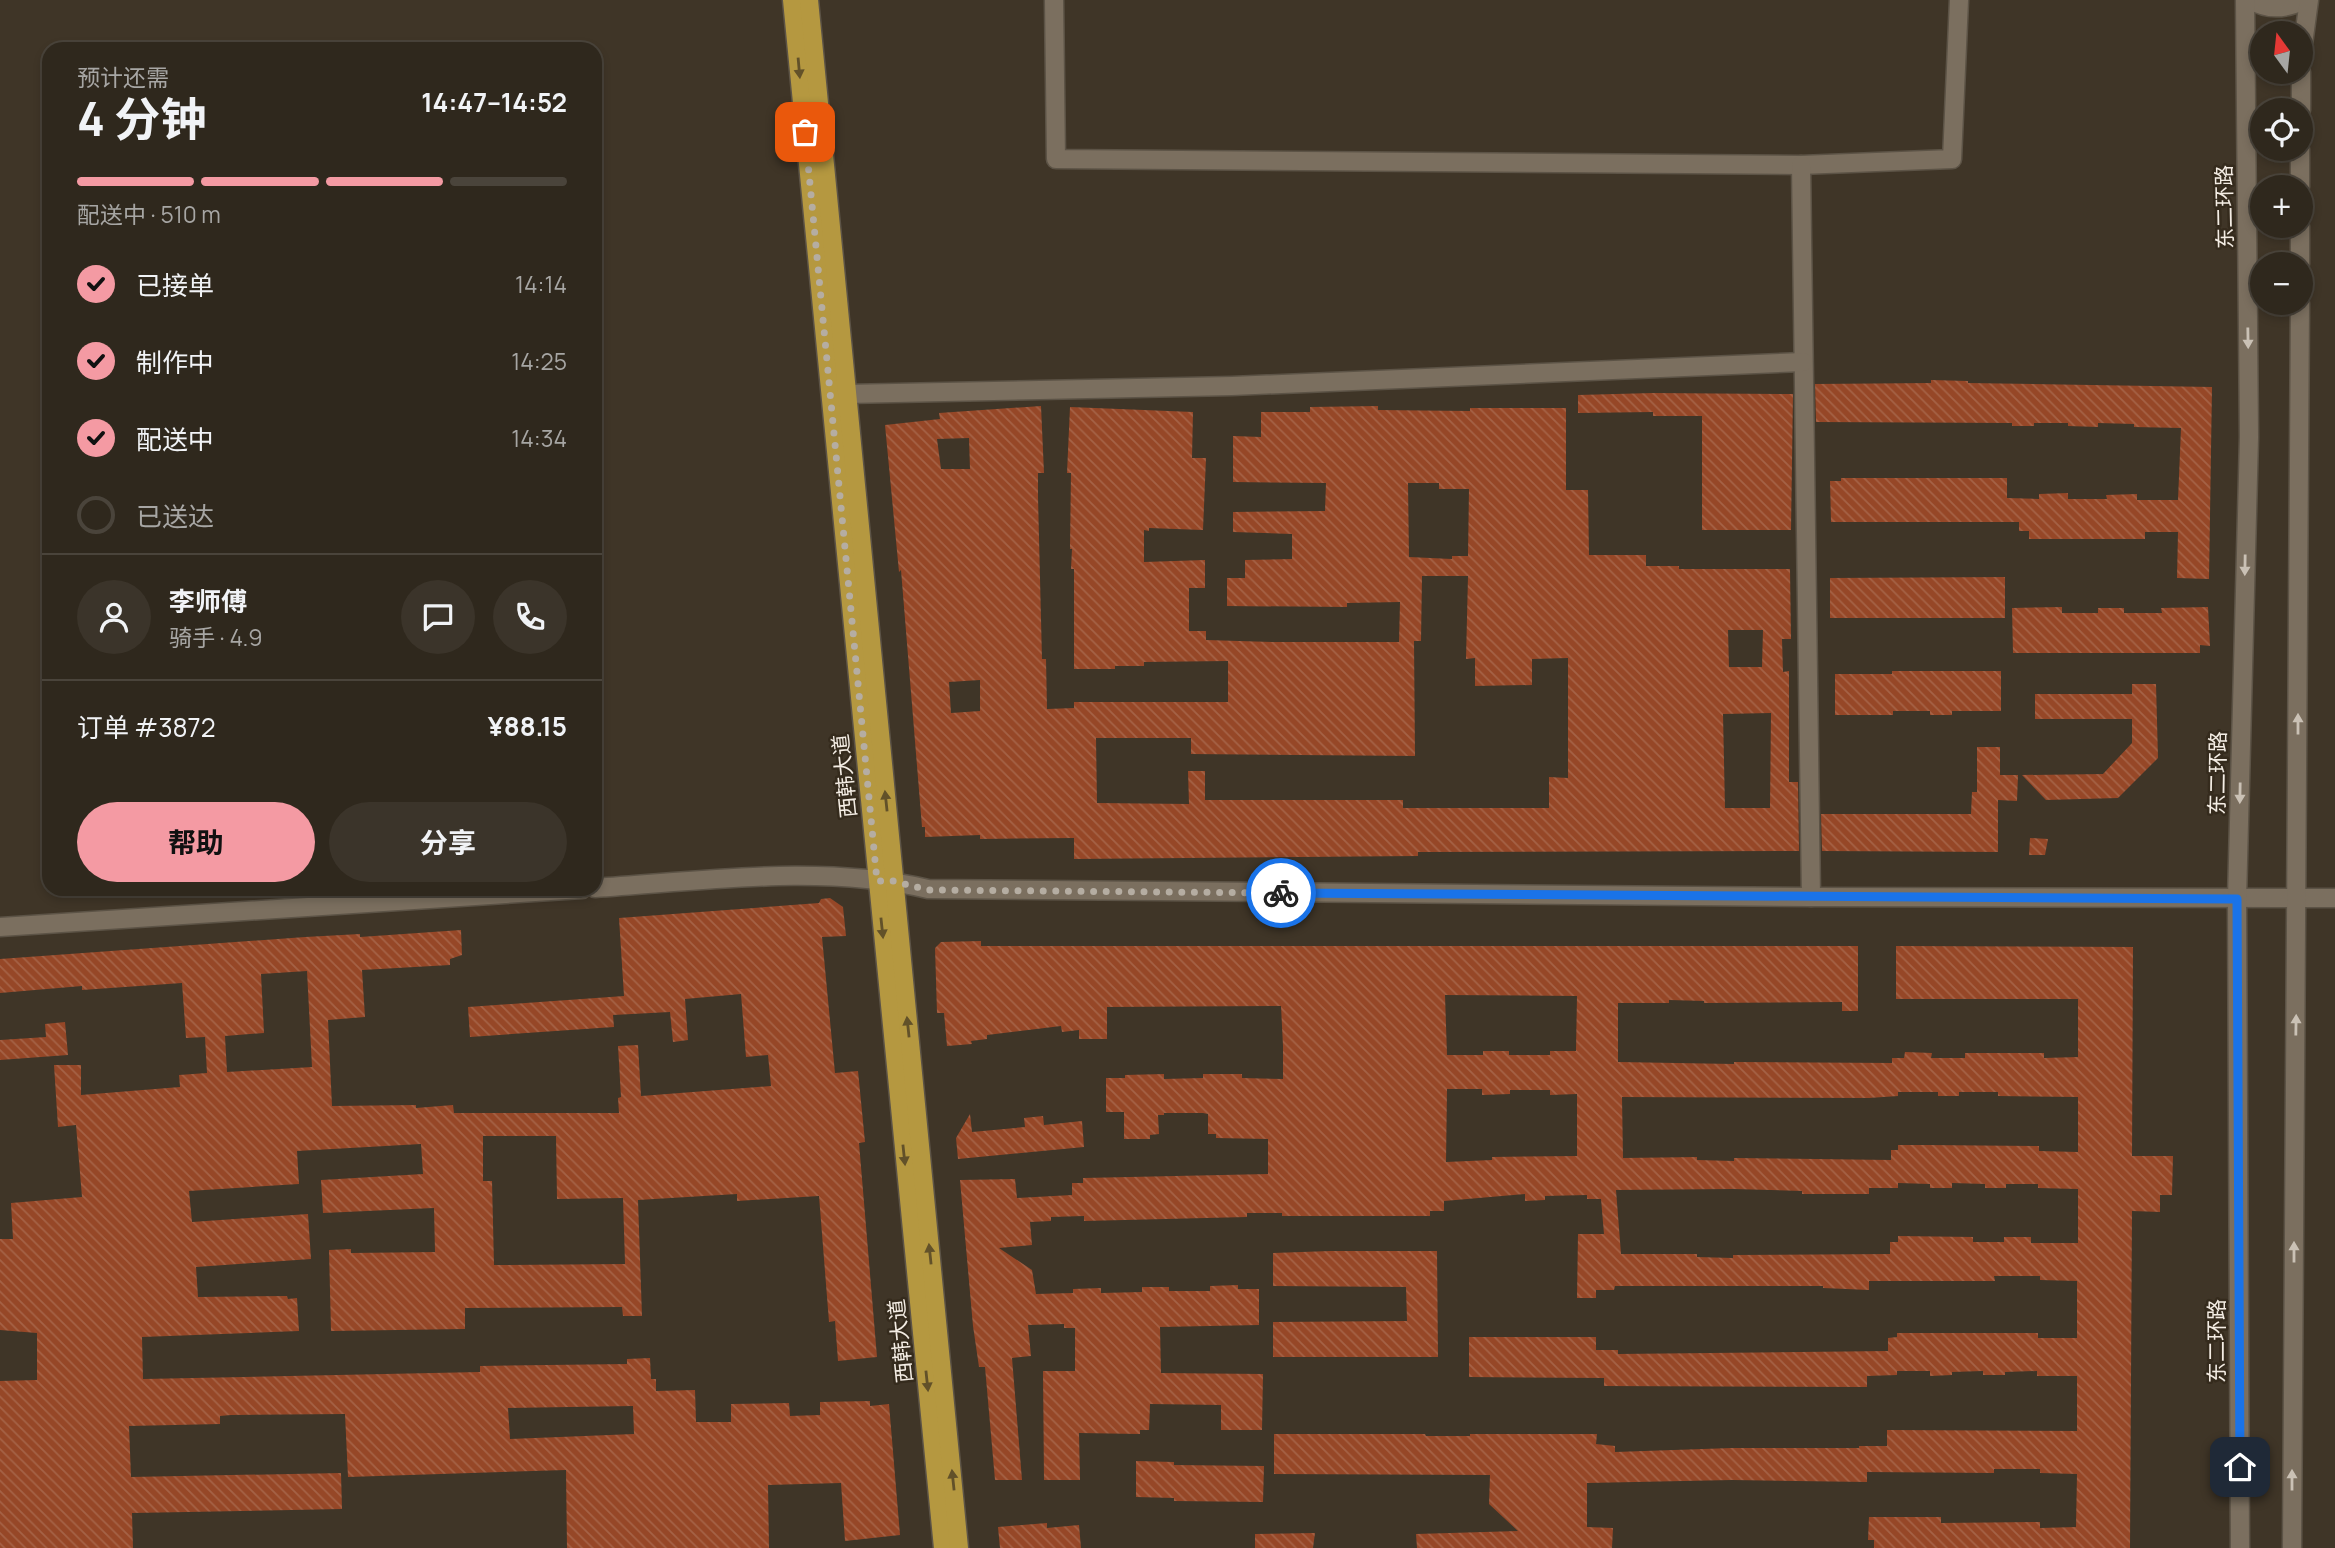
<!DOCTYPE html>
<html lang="zh">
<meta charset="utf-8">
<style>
:root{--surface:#2f281d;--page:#3b342a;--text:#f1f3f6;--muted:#a7a6a4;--line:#4a443b;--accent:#f49aa3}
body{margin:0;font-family:Manrope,"Noto Sans SC",sans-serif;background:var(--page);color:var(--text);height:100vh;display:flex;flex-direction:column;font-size:26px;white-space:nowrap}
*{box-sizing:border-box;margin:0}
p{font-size:23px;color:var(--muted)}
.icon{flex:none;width:38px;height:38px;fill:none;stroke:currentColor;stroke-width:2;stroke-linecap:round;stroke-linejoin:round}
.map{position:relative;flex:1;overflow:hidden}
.panel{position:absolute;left:42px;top:42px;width:560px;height:854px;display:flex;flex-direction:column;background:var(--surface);border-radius:21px;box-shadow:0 4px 10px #0003,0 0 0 2px var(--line)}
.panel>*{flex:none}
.needle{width:46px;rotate:345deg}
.buttons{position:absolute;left:2250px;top:21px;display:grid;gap:14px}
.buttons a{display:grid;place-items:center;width:63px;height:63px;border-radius:50%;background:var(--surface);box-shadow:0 4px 10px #0003,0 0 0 2px var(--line);font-size:35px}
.pin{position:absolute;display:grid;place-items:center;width:60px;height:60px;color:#fff;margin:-30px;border-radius:14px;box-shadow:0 4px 10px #0006}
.courier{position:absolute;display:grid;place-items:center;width:70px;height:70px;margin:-35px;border:5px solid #1a73e8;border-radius:50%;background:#fff;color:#222;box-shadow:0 2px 9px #0007}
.summary em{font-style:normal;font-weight:700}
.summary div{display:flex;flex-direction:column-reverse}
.summary{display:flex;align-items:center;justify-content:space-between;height:119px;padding:0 35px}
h1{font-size:46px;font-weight:700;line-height:52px}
.bar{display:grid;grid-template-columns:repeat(4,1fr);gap:10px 7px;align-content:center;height:84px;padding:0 35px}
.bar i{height:9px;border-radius:5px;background:var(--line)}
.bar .active{background:var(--accent)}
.bar p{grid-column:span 4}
.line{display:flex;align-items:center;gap:18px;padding:0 35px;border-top:2px solid var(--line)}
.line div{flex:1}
.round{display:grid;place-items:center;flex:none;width:74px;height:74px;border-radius:37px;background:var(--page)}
ol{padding:0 35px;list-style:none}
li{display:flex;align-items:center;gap:21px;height:77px}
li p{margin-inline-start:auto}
li .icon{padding:7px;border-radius:50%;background:var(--accent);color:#111;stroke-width:4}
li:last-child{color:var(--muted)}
li i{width:38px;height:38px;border:4px solid var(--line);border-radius:50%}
.primary-button{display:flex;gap:14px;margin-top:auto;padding:14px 35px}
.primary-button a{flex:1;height:80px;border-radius:42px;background:var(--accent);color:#111;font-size:28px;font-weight:700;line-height:80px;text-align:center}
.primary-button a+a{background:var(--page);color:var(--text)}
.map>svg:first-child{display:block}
</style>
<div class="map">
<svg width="2335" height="1548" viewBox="0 0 2335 1548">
<defs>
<pattern id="building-back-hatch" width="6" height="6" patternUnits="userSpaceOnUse" patternTransform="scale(1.75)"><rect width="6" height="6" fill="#964727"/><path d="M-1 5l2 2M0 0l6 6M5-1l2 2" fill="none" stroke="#a56246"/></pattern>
</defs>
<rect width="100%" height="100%" fill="#3f3527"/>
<g fill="url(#building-back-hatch)" fill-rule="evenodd">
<path d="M 1931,380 L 1968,381 L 1968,383 L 2212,387 L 2209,579 L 2177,578 L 2178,532 L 2145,532 L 2145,539 L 2029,539 L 2029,531 L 2019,531 L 2019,522 L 1831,522 L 1830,481 L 1841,481 L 1841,478 L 2007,478 L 2007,498 L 2039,499 L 2039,494 L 2068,493 L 2068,499 L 2107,499 L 2106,495 L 2137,494 L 2137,500 L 2178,500 L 2181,428 L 2134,427 L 2134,424 L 2098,423 L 2098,427 L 2068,426 L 2068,423 L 2034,423 L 2034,426 L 2012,426 L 2012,423 L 1816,422 L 1815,384 L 1931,383 Z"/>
<path d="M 1653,393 L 1793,394 L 1791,530 L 1702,530 L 1702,416 L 1653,416 L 1653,412 L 1578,413 L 1578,395 Z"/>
<path d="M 1041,406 L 1044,473 L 1038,473 L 1038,497 L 1042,659 L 1046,659 L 1047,709 L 1074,708 L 1074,702 L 1228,702 L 1228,661 L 1144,662 L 1144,666 L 1115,666 L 1115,669 L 1074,669 L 1074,569 L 1071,569 L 1072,549 L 1070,549 L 1071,473 L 1067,473 L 1070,407 L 1193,412 L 1192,458 L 1206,458 L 1203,530 L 1149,528 L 1149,531 L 1144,530 L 1144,562 L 1205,560 L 1205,588 L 1189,588 L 1189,631 L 1206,631 L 1206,640 L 1274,642 L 1399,642 L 1400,602 L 1347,603 L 1347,607 L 1227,606 L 1227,578 L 1245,578 L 1245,560 L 1292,559 L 1292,534 L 1233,532 L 1233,512 L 1325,511 L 1326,483 L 1233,482 L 1233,436 L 1261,437 L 1261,412 L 1310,412 L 1310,407 L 1378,406 L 1378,410 L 1470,411 L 1470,408 L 1566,408 L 1566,490 L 1588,490 L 1589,555 L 1646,555 L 1646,566 L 1679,566 L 1679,569 L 1790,569 L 1791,639 L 1782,639 L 1783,672 L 1789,671 L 1789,782 L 1798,782 L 1799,851 L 1418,852 L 1418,856 L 1074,859 L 1074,838 L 980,839 L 980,835 L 925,837 L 925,827 L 922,827 L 901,570 L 899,572 L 885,425 L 940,419 L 939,413 ZM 969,438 L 970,469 L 941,469 L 937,439 ZM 1408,483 L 1439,483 L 1439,489 L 1469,489 L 1468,556 L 1452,556 L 1452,559 L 1409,557 ZM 1422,576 L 1468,576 L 1466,659 L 1475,658 L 1475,686 L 1532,685 L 1532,659 L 1568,658 L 1568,778 L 1549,777 L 1549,808 L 1403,808 L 1403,800 L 1205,800 L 1205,771 L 1188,771 L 1189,804 L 1097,803 L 1096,738 L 1191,738 L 1191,754 L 1415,756 L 1414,641 L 1421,641 ZM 1728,630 L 1763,630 L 1762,667 L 1729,667 ZM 980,680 L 980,711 L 951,713 L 949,682 ZM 1771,713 L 1770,808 L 1725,808 L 1723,714 Z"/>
<path d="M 2005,577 L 2005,618 L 1830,618 L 1830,578 Z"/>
<path d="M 2062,607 L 2062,613 L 2098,613 L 2098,608 L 2124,608 L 2124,613 L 2162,613 L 2161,608 L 2208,607 L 2210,646 L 2200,645 L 2200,653 L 2013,653 L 2012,608 Z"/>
<path d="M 1892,671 L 2001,671 L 2001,711 L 1952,711 L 1952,715 L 1930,715 L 1930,711 L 1893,711 L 1893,715 L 1835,715 L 1835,674 L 1892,674 Z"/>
<path d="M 2132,684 L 2156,684 L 2158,758 L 2118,798 L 2046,800 L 2022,775 L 2103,774 L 2132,743 L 2132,719 L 2035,719 L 2035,694 L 2132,694 Z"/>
<path d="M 1977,747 L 2000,747 L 2000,775 L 2018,775 L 2017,801 L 1998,800 L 1998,852 L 1822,851 L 1821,814 L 1971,814 L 1972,792 L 1977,792 Z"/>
<path d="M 2030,838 L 2048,839 L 2045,855 L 2029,855 Z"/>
<path d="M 830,898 L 843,907 L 846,936 L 822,937 L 835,1073 L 858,1071 L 865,1142 L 859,1143 L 877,1357 L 838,1361 L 835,1321 L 829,1322 L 819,1196 L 737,1201 L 737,1194 L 638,1200 L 642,1316 L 623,1316 L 622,1307 L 465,1308 L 465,1329 L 331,1331 L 329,1250 L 351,1249 L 351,1253 L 435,1252 L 434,1208 L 323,1213 L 321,1180 L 423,1174 L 421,1144 L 297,1151 L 299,1184 L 189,1191 L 192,1222 L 308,1214 L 311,1259 L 196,1267 L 198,1297 L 287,1296 L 288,1299 L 297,1298 L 299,1331 L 142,1337 L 143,1379 L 480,1372 L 480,1366 L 627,1364 L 627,1359 L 650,1358 L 651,1379 L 656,1379 L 656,1391 L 695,1390 L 696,1422 L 731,1422 L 731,1404 L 789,1403 L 790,1416 L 820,1415 L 820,1402 L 870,1401 L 870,1406 L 889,1404 L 900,1535 L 845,1541 L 841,1483 L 768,1485 L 769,1548 L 567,1548 L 566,1470 L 348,1477 L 345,1414 L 231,1415 L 220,1416 L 220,1424 L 129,1426 L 131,1477 L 341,1473 L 342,1509 L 132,1513 L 133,1548 L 0,1548 L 0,1381 L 37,1380 L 37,1333 L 0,1330 L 0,1239 L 13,1239 L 11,1203 L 82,1197 L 76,1125 L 58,1127 L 54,1065 L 81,1065 L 81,1095 L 180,1087 L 179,1075 L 207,1073 L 205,1037 L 186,1038 L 182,983 L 82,990 L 82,986 L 0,993 L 0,959 L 305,937 L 360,934 L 360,937 L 461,930 L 462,955 L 450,959 L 450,965 L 362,970 L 365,1017 L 328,1020 L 332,1106 L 416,1105 L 416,1108 L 453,1105 L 454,1113 L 619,1113 L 618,1098 L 621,1097 L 618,1046 L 638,1045 L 641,1096 L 771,1086 L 768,1055 L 746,1057 L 741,994 L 685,999 L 688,1040 L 673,1042 L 670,1012 L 613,1015 L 614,1027 L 470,1037 L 468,1007 L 624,996 L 619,918 L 819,903 L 821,899 ZM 307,971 L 312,1067 L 227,1072 L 225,1036 L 264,1033 L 261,974 ZM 483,1136 L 556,1136 L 557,1199 L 623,1198 L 625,1264 L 494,1265 L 492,1181 L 483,1181 ZM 633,1406 L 634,1434 L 510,1439 L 508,1408 Z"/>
<path d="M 981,941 L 981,946 L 1858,946 L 1858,1011 L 1842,1011 L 1842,1002 L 1704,1003 L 1704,1001 L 1669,1000 L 1669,1003 L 1618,1003 L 1618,1062 L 1734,1064 L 1734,1062 L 1892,1063 L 1892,1058 L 1904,1058 L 1905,1052 L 1932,1053 L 1931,1058 L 1965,1058 L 1965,1053 L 2044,1053 L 2044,1058 L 2078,1057 L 2078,999 L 1896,999 L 1896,946 L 2133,947 L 2132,1156 L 2173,1156 L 2172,1195 L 2160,1195 L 2160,1212 L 2132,1211 L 2130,1548 L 1874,1548 L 1874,1540 L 1868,1540 L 1869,1517 L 1941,1517 L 1941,1523 L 2040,1522 L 2040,1528 L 2076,1527 L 2077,1474 L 2040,1473 L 2040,1469 L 1994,1469 L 1994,1473 L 1867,1472 L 1867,1482 L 1732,1480 L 1587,1483 L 1587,1527 L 1613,1528 L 1612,1548 L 1417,1548 L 1416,1534 L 1518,1531 L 1489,1504 L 1490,1475 L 1274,1474 L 1274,1434 L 1425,1434 L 1426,1436 L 1470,1436 L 1470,1434 L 1597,1434 L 1596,1444 L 1615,1446 L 1615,1452 L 1732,1448 L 1859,1448 L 1859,1446 L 1887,1446 L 1887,1430 L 2077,1431 L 2077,1376 L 2037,1376 L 2037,1371 L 2005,1372 L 2005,1375 L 1983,1375 L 1983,1371 L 1952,1372 L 1952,1375 L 1930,1376 L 1930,1371 L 1897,1371 L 1897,1375 L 1867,1376 L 1867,1387 L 1604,1386 L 1604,1378 L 1469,1377 L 1469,1337 L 1596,1337 L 1596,1350 L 1618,1350 L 1618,1354 L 1888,1351 L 1888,1338 L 1897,1337 L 1897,1333 L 2038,1333 L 2038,1338 L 2077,1338 L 2077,1281 L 2040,1280 L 2040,1276 L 1994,1276 L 1995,1281 L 1869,1281 L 1869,1290 L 1823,1288 L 1823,1286 L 1615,1286 L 1614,1290 L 1596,1290 L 1596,1298 L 1577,1298 L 1578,1234 L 1604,1234 L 1601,1199 L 1587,1199 L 1587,1195 L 1545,1196 L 1545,1200 L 1525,1201 L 1525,1194 L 1444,1201 L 1444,1211 L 1430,1211 L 1430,1216 L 1282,1216 L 1282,1213 L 1247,1213 L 1247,1217 L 1084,1221 L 1084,1216 L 1051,1217 L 1051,1221 L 1030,1222 L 1032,1245 L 999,1248 L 1032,1270 L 1036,1294 L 1073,1293 L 1073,1289 L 1101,1288 L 1101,1293 L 1142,1292 L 1142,1287 L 1169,1287 L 1169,1291 L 1210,1291 L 1210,1286 L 1238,1285 L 1238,1289 L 1259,1289 L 1259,1325 L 1160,1327 L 1161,1373 L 1263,1374 L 1262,1430 L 1221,1430 L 1221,1405 L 1150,1404 L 1149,1430 L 1140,1430 L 1140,1434 L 1079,1433 L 1080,1480 L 1044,1480 L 1043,1371 L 1075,1371 L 1075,1328 L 1064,1328 L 1064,1324 L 1028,1325 L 1031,1356 L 1012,1358 L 1022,1480 L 995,1480 L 985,1367 L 979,1367 L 973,1326 L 960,1180 L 1015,1179 L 1017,1198 L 1072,1195 L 1072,1183 L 1083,1183 L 1083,1178 L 1268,1174 L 1268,1139 L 1216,1138 L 1216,1134 L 1208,1134 L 1208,1114 L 1203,1113 L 1164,1113 L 1164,1115 L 1158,1115 L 1159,1134 L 1150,1135 L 1150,1139 L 1124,1139 L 1124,1112 L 1106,1112 L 1106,1078 L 1125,1078 L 1125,1075 L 1164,1074 L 1164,1079 L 1203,1078 L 1203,1074 L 1242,1074 L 1242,1078 L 1283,1079 L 1283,1046 L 1281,1006 L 1107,1007 L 1107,1039 L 1079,1039 L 1079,1030 L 1062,1032 L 1061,1026 L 987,1035 L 987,1039 L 971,1041 L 972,1044 L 947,1046 L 944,1013 L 937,1013 L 935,948 L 941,942 ZM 1445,995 L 1577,996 L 1576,1051 L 1550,1051 L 1550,1055 L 1509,1055 L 1509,1051 L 1483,1051 L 1483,1055 L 1447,1055 ZM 1447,1089 L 1482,1089 L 1482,1095 L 1510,1094 L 1510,1090 L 1550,1090 L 1550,1095 L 1577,1094 L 1577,1156 L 1492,1157 L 1492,1160 L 1446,1162 ZM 1898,1092 L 1938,1092 L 1938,1096 L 1959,1096 L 1959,1092 L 1998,1092 L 1998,1096 L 2078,1097 L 2078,1152 L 2039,1151 L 2039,1146 L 1928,1145 L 1898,1145 L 1898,1150 L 1891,1150 L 1891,1160 L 1734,1158 L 1734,1161 L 1697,1160 L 1697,1157 L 1623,1158 L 1622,1097 L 1869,1098 L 1898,1096 ZM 1898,1183 L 1930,1184 L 1930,1188 L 1952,1188 L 1952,1183 L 1985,1184 L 1985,1188 L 2006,1188 L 2006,1184 L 2038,1184 L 2038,1188 L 2078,1189 L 2078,1243 L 2031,1243 L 2031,1237 L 2004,1237 L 2004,1242 L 1973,1242 L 1973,1237 L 1898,1236 L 1898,1242 L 1890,1242 L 1890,1254 L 1733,1255 L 1733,1258 L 1697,1257 L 1697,1254 L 1621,1254 L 1616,1190 L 1733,1189 L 1802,1191 L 1802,1194 L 1869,1194 L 1869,1188 L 1898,1188 Z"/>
<path d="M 65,1022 L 68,1055 L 0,1060 L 0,1040 L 46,1037 L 45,1024 Z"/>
<path d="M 970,1114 L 972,1132 L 1025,1127 L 1024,1118 L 1043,1116 L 1044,1125 L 1082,1121 L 1084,1147 L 958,1159 L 956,1138 Z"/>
<path d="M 1330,1251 L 1437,1251 L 1438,1357 L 1273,1357 L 1273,1322 L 1407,1321 L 1406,1287 L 1273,1286 L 1273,1253 Z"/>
<path d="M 1136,1461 L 1174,1462 L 1174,1465 L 1264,1466 L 1263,1502 L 1174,1501 L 1174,1498 L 1136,1497 Z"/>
<path d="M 1047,1523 L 1047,1528 L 1079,1525 L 1081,1548 L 1000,1548 L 998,1527 Z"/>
<path d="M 1315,1533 L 1313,1548 L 1255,1548 L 1255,1534 Z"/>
</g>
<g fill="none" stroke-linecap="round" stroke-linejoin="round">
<g stroke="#5c5346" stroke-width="21">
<g id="minor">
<path d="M 1054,0 L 1056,159 L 1801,165 L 1952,159 L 1959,0"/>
<path d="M 1801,165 L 1811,897"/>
<path d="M 846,394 L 1232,386 L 1803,362"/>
</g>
</g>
<g stroke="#5c5346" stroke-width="21">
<g id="tertiary">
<path d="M 595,888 C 705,881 820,864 928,889 L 1811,897 L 2335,898"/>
<path d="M 0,927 L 582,889"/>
</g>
</g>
<g stroke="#5c5346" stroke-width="21">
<g id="secondary">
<path d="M 2251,0 C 2269,11 2286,9 2304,0"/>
<path d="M 2301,59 L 2309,0"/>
<path d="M 2301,110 L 2301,72"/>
<path d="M 2300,187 L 2300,149"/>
<path d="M 2300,264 L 2300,226"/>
<path d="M 2240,1548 L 2237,899 L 2249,437 L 2245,0"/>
<path d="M 2292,1548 L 2300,303"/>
</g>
</g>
<g stroke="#5c5346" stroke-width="21">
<g id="primary">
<path d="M 792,0 L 943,1548"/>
<path d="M 809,0 L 959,1548"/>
</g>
</g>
<use href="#minor" stroke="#7b6f5f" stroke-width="18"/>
<use href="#tertiary" stroke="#7b6f5f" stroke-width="18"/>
<use href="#secondary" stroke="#7b6f5f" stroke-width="18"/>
<use href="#primary" stroke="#b59840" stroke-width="18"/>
</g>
<defs><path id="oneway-solid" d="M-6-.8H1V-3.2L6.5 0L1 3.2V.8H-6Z" transform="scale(1.75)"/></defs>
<g fill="#625129">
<use href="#oneway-solid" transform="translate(799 68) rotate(85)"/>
<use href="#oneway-solid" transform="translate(886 801) rotate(-96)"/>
<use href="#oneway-solid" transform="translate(882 928) rotate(84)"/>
<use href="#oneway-solid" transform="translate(908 1027) rotate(-96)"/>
<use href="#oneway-solid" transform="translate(904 1155) rotate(84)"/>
<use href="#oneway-solid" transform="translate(930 1254) rotate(-96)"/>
<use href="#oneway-solid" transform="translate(927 1381) rotate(84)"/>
<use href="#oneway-solid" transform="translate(953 1480) rotate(-96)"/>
</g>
<g fill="#cac1b5">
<use href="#oneway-solid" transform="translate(2248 338) rotate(89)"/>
<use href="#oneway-solid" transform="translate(2245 565) rotate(91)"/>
<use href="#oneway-solid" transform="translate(2298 724) rotate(-90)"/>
<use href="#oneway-solid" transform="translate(2240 793) rotate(91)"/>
<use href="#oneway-solid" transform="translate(2296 1025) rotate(-89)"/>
<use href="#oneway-solid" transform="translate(2294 1252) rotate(-90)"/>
<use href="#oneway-solid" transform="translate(2292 1480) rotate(-90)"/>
</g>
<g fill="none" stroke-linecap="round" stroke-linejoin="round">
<path stroke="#b5ada2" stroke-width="7" stroke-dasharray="0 12.6" d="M 805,132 L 877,881 L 893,881 L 928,890 L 1281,893"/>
<path stroke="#1a73e8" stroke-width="9" d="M 1281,893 L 2237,899 L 2240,1467"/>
</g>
<g text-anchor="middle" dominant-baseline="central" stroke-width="5" stroke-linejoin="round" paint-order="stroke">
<g font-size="21" fill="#f4ede4" stroke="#352b1d">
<text transform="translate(2224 207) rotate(-91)">东二环路</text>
<text transform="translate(2217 773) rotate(-89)">东二环路</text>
<text transform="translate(844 776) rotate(-96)">西韩大道</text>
<text transform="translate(900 1341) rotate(-96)">西韩大道</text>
<text transform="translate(2216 1341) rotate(-90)">东二环路</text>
</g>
</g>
</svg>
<div class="buttons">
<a><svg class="needle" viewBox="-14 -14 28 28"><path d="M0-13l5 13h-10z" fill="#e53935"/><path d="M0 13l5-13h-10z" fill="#a7a6a4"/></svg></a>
<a><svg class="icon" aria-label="locate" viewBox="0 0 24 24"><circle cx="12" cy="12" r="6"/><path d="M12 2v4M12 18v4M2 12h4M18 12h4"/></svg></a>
<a>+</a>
<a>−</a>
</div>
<div class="pin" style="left:805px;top:132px;background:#ea580c"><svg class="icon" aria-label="bag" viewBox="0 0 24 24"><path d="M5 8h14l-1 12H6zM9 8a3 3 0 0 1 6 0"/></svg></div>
<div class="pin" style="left:2240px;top:1467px;background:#1f2937"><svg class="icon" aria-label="home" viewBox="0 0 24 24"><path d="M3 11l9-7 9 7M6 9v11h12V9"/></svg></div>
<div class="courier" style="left:1281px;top:893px"><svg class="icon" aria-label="bike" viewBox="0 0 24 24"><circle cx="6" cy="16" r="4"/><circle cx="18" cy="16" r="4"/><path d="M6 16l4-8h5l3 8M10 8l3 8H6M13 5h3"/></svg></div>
<section class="panel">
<div class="summary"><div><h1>4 分钟</h1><p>预计还需</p></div><em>14:47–14:52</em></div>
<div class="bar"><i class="active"></i><i class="active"></i><i class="active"></i><i></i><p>配送中 · 510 m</p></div>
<ol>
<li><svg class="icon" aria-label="check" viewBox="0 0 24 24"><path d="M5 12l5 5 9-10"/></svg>已接单<p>14:14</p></li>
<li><svg class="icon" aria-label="check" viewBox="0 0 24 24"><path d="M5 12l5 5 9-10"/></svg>制作中<p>14:25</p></li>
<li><svg class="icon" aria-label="check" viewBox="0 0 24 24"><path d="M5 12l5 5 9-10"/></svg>配送中<p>14:34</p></li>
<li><i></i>已送达</li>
</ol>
<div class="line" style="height:126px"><a class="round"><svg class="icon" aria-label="person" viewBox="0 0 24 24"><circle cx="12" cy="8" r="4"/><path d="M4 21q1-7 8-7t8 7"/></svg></a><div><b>李师傅</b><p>骑手 · 4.9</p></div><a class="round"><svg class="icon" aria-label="chat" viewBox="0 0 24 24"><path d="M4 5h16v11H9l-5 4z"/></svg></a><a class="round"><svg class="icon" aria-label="phone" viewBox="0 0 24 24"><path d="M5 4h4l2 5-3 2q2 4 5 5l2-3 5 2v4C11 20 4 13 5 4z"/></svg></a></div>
<div class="line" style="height:91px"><div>订单 #3872</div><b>¥88.15</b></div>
<div class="primary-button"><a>帮助</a><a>分享</a></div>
</section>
</div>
